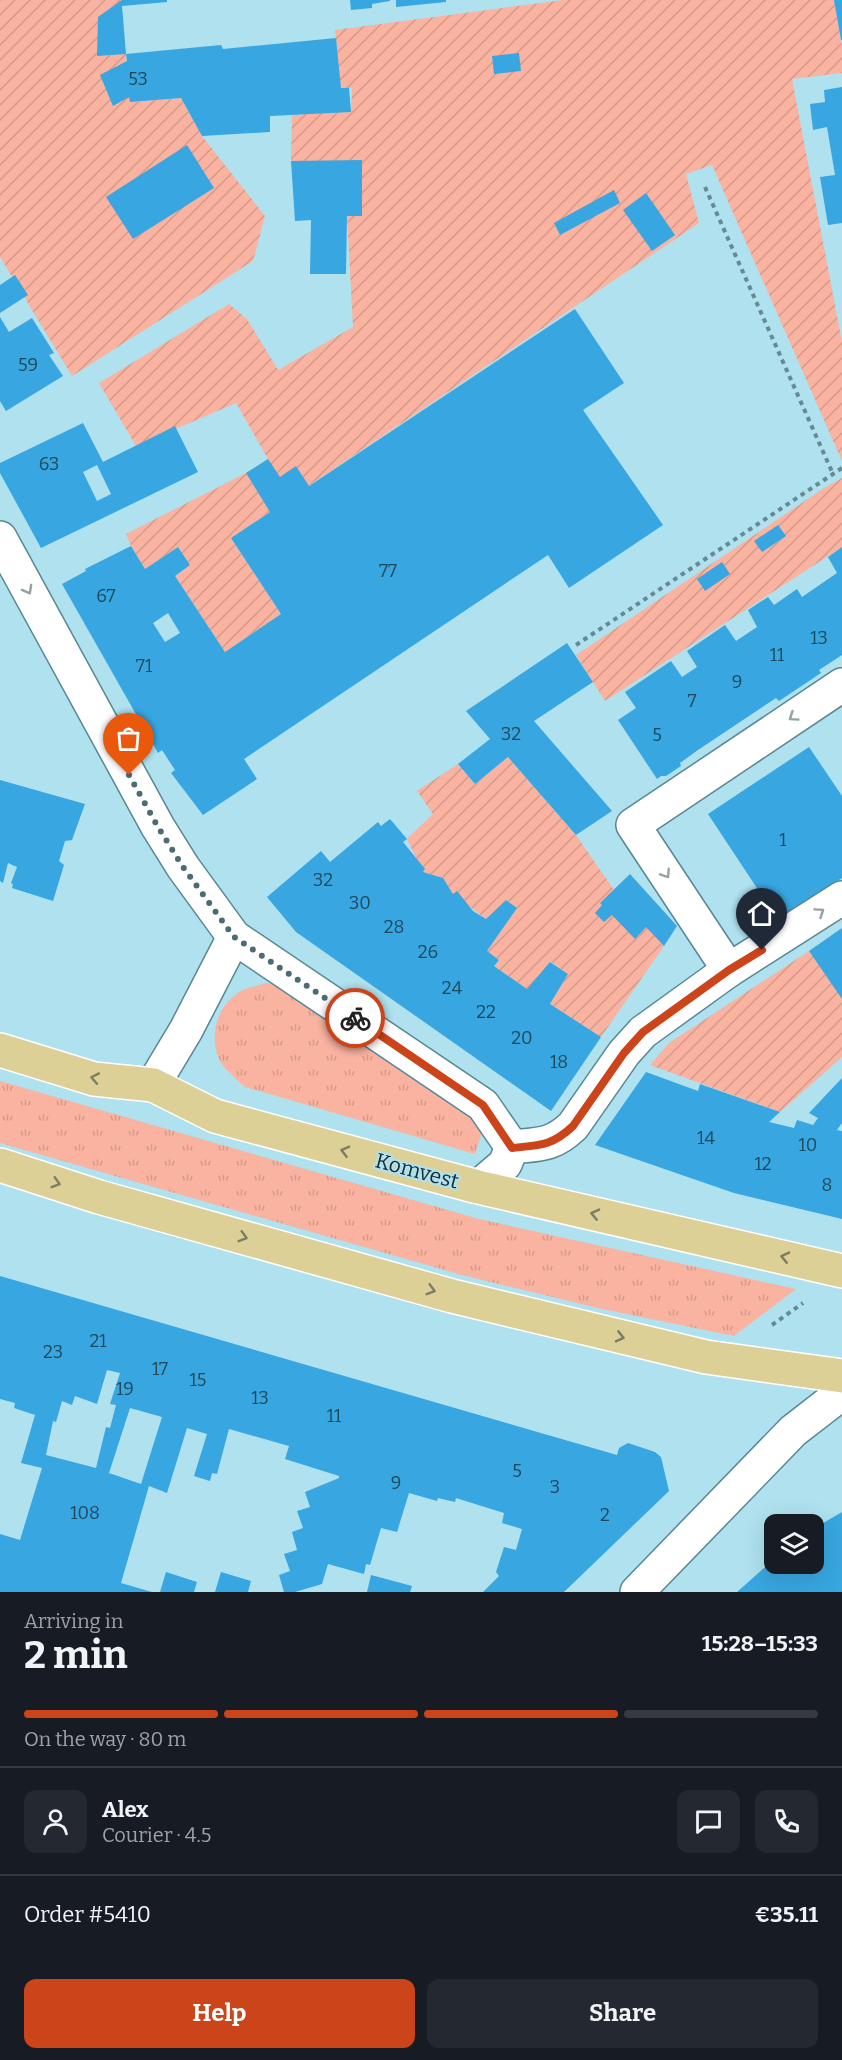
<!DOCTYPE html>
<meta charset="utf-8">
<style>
:root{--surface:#171b24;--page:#242831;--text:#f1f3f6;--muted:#9ea1a6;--line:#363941;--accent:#cc4419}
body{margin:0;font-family:Bitter,serif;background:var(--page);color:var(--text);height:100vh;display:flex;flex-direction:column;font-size:22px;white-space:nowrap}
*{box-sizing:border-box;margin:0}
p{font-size:20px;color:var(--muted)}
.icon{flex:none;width:33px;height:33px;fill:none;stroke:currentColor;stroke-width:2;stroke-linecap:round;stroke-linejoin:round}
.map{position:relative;height:1592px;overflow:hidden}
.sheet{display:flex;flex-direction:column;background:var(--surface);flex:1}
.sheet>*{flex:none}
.buttons{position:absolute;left:764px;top:1514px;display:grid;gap:12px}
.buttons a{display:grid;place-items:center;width:60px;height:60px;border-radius:12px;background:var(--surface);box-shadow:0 6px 24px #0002;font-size:30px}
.pin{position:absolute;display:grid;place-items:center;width:51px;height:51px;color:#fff;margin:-62px -26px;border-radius:50% 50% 50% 0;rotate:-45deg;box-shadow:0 0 6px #0007}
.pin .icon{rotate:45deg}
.courier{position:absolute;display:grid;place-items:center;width:60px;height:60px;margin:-30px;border:4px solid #cc4419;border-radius:50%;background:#fff;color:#222;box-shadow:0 2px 8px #0007}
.headline em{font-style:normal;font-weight:700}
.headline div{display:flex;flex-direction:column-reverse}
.headline{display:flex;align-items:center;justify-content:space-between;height:102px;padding:0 24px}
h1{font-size:39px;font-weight:700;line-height:45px}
.bar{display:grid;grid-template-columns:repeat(4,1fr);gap:9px 6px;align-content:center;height:72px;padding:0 24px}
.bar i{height:8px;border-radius:4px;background:var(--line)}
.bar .selected{background:var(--accent)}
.bar p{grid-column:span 4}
.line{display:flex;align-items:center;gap:15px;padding:0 24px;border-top:2px solid var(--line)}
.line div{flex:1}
.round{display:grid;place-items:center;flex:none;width:63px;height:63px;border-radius:12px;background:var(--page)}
.action{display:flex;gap:12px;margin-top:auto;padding:12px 24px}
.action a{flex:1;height:69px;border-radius:12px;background:var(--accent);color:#fff;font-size:24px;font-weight:700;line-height:69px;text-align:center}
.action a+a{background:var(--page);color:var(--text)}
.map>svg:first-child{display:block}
</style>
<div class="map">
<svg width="842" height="1592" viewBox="0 0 842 1592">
<defs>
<pattern id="grass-tufts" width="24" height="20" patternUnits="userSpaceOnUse" patternTransform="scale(1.5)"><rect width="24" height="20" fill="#f9b3a0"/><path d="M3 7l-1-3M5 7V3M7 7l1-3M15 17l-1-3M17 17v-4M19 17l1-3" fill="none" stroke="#d59a8a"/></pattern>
<pattern id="garden-furrows" width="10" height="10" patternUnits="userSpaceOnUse" patternTransform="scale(1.5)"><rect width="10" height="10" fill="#f9b3a0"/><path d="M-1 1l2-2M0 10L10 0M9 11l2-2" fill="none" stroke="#d59a8a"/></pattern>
</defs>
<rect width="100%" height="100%" fill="#afe1ef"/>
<g fill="url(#grass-tufts)">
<path d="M 266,983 L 277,984 L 484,1125 L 475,1154 L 245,1087 C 238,1080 230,1074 224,1067 C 206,1042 215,1004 243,990 C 250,987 259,985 266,983 Z"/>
<path d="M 0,1081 L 479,1219 L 796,1289 L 734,1336 L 602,1309 L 462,1275 L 0,1143 Z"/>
</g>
<g fill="url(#garden-furrows)">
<path d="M 0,0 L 121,0 L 130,102 L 181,98 L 202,136 L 265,216 L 253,261 L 72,376 L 0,257 Z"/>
<path d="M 563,0 L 834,0 L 842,47 L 842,73 L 792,79 L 842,342 L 842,461 L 712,165 L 686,174 L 699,223 L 231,538 L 281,614 L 225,652 L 175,576 L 190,565 L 178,547 L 145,569 L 131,546 L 126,534 L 246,473 L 268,459 L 236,403 L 136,446 L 99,383 L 229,304 L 247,319 L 278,370 L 353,327 L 347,216 L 362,215 L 362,161 L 291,161 L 292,115 L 351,111 L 352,88 L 341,88 L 335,30 Z"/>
<path d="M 842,478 L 842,547 L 605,701 L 576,655 L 824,488 Z"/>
<path d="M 508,757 L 576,835 L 614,890 L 664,946 L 601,1037 L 550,1004 L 568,974 L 551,962 L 527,989 L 494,966 L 499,960 L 487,951 L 517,908 L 506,900 L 486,919 L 453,894 L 443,878 L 423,872 L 407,839 L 433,814 L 417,791 L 458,764 L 475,784 Z"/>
<path d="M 809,951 L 842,998 L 842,1057 L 780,1112 L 650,1065 L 669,1043 Z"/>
</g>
<g fill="#38a6e0" fill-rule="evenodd">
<path d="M 122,0 L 167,0 L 167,2 L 122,6 L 126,54 L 97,56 L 98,17 Z"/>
<path d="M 350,0 L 390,0 L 390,1 L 372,4 L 372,8 L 351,10 Z"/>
<path d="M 396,0 L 446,0 L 446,2 L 396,7 Z"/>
<path d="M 834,0 L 842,0 L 842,40 L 841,40 Z"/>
<path d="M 336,38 L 341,88 L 349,88 L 351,112 L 270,116 L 270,132 L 202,136 L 181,98 L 130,102 L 129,97 L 113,106 L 100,75 L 127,61 L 126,54 L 221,45 L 223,49 Z"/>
<path d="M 519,53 L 521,71 L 494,74 L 492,56 Z"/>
<path d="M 842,87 L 842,223 L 828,225 L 820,177 L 835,175 L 827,127 L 813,130 L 810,104 L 825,102 L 824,90 Z"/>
<path d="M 187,145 L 214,188 L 133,239 L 106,197 Z"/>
<path d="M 362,160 L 362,216 L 347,216 L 346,274 L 310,274 L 311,220 L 295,221 L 291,161 Z"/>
<path d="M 614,190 L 620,203 L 560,235 L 554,223 Z"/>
<path d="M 646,193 L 675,235 L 652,251 L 623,210 Z"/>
<path d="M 15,275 L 28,295 L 0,313 L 0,285 Z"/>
<path d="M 575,309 L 624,383 L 583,410 L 663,525 L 569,588 L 548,555 L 244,759 L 257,779 L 203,815 L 171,773 L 175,770 L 162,750 L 158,753 L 62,584 L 86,571 L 85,569 L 131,546 L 145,569 L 178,547 L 190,565 L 175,576 L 225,652 L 281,614 L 231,538 L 270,512 L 246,473 L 268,459 L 280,477 L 296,466 L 309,486 ZM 168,613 L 180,633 L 165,642 L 153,623 Z"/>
<path d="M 0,317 L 9,332 L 32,318 L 54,353 L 49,355 L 63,376 L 6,411 L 0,401 Z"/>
<path d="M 83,423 L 103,462 L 175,426 L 198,472 L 41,548 L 0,473 L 0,463 ZM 97,465 L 111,494 L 97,501 L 83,472 Z"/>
<path d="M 778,525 L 786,536 L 762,552 L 754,541 Z"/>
<path d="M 842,547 L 842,655 L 819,670 L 821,673 L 779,701 L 776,698 L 698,750 L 680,763 L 681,766 L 666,776 L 661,776 L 657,779 L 618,720 L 636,708 L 625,692 L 671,661 L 682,677 L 697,667 L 687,651 L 725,625 L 736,641 L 757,627 L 748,610 L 768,597 L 774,605 L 797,589 L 802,597 L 837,573 L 828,557 Z"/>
<path d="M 722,562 L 730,574 L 705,591 L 697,579 Z"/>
<path d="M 567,643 L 593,682 L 534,721 L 612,811 L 576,835 L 508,757 L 475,784 L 458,764 L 490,739 L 466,711 Z"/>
<path d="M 809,747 L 842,796 L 842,878 L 778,920 L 708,814 Z"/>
<path d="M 0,780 L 85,804 L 72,840 L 65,841 L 59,861 L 64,865 L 53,901 L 12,888 L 13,884 L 11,883 L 17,867 L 8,863 L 3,883 L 0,881 Z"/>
<path d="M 390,819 L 407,839 L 403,842 L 425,869 L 423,872 L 443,878 L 453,894 L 457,891 L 473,911 L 486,919 L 506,900 L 517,908 L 487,951 L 499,960 L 494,966 L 527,989 L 550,962 L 568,974 L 550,1004 L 601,1037 L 551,1111 L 296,932 L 267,897 L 321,851 L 330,862 L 378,822 L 381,826 Z"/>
<path d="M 630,874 L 677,926 L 664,946 L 646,927 L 635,939 L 612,915 L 604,922 L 595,913 L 602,905 L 600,903 Z"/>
<path d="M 842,928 L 842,999 L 809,951 Z"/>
<path d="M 646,1072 L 698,1091 L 700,1084 L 780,1112 L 769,1122 L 794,1128 L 797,1120 L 813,1125 L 818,1118 L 809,1113 L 842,1078 L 842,1123 L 837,1130 L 842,1131 L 842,1219 L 734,1193 L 595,1145 Z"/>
<path d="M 0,1276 L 617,1455 L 619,1448 L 628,1443 L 655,1452 L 661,1457 L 669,1491 L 564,1592 L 483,1592 L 499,1576 L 496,1572 L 504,1547 L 516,1550 L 522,1529 L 502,1523 L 504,1513 L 456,1498 L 455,1502 L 438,1498 L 437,1501 L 409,1493 L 397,1532 L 381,1528 L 370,1565 L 366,1564 L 364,1574 L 328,1564 L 322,1584 L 295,1592 L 284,1592 L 279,1575 L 290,1571 L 284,1554 L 297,1550 L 292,1532 L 303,1528 L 297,1511 L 310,1507 L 305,1492 L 339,1478 L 339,1476 L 285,1459 L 289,1446 L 229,1429 L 217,1474 L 212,1473 L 210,1481 L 194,1476 L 207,1434 L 187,1428 L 167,1493 L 149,1486 L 121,1583 L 152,1592 L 0,1592 L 0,1534 L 20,1540 L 42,1468 L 21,1463 L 35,1415 L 14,1408 L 15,1403 L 0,1399 ZM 107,1370 L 120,1373 L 110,1404 L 116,1405 L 110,1428 L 106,1427 L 96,1468 L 46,1455 L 53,1421 L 56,1422 L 62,1401 L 72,1405 L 75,1396 L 97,1404 ZM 130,1408 L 162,1417 L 141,1484 L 109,1473 Z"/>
<path d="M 842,1512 L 842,1592 L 737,1592 L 774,1559 L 774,1563 L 813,1563 L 813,1529 Z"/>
<path d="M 166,1572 L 197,1582 L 194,1592 L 160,1592 Z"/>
<path d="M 221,1572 L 251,1581 L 248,1592 L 215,1592 Z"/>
<path d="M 371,1575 L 412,1586 L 410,1592 L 367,1592 Z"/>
</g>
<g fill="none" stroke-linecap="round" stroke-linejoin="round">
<g stroke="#578794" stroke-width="36">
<g id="minor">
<path d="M 0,538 L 158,827 L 183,867 L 234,937 L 483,1105 L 512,1147"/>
<path d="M 842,685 L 633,825 L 729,970 L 842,898"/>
<path d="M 153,1085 L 186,1030 L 234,937"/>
<path d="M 512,1147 C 540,1144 552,1146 573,1126 L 624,1053 L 643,1032 L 729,970"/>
<path d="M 478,1187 L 505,1164 L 512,1147"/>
<path d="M 637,1592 L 793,1431 L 842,1393"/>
</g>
</g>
<g stroke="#fff" stroke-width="36">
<g id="major">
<path d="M 0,1050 L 94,1079 L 153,1085 L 215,1116 L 478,1187 L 842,1271"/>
<path d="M 0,1165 L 99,1197 L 452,1296 L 706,1357 L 842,1376"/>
</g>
</g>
<g stroke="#668993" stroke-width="4" stroke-dasharray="4.5 4.5" stroke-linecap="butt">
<path d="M 705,187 L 833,474"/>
<path d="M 576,645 L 842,468"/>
<path d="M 772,1325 L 803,1303"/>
</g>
<use href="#minor" stroke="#fff" stroke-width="33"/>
<use href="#major" stroke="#ddd096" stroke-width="33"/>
</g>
<defs><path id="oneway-chevron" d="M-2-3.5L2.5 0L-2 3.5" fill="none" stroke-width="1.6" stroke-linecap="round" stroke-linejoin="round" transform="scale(1.5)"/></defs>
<g stroke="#97a0a2">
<use href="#oneway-chevron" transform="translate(28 590) rotate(61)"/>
<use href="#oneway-chevron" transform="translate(793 717) rotate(146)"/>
<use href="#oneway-chevron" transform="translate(666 874) rotate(57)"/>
<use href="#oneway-chevron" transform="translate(820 912) rotate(-34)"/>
</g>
<g stroke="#7a7e63">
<use href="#oneway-chevron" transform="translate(95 1078) rotate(-169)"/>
<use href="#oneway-chevron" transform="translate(345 1151) rotate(-165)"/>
<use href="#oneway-chevron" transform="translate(56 1183) rotate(17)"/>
<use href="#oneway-chevron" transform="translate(595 1214) rotate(-167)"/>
<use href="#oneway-chevron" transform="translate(243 1237) rotate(16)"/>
<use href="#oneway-chevron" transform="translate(785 1257) rotate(-167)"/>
<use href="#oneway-chevron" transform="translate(431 1290) rotate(16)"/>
<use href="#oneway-chevron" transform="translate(620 1337) rotate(14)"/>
</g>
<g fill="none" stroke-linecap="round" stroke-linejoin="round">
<path stroke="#4c6b73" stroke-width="6" stroke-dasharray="0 10.8" d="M 129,775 L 158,827 L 183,867 L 234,937 L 355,1018"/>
<path stroke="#cc4419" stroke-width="8" d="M 355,1018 L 483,1105 L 512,1148 C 540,1145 552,1146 573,1126 L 624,1053 L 643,1032 L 729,970 L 762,950"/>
</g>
<g text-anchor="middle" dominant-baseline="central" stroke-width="4.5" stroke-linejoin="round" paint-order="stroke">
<g font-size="18" fill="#1f4a5c">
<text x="138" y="79">53</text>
<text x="28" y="365">59</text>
<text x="49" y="464">63</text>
<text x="388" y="571">77</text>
<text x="106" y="596">67</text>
<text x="819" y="638">13</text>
<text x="777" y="655">11</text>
<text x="144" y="666">71</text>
<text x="737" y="682">9</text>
<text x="692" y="701">7</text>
<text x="511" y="734">32</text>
<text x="657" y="735">5</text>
<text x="783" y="840">1</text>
<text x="323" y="880">32</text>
<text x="360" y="903">30</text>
<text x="394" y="927">28</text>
<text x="428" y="952">26</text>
<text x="452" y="988">24</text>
<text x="486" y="1012">22</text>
<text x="522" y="1038">20</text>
<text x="559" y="1062">18</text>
<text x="706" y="1138">14</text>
<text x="808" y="1145">10</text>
<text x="763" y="1164">12</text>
<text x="827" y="1185">8</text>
<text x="98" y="1341">21</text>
<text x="53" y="1352">23</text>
<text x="160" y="1369">17</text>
<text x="198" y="1380">15</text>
<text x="125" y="1389">19</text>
<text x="260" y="1398">13</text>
<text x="334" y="1416">11</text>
<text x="517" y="1471">5</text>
<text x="396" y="1483">9</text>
<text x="555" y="1487">3</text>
<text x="85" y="1513">108</text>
<text x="605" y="1515">2</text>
</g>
<g font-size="21" fill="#172b30" stroke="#afe1ef">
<text transform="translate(417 1171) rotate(15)">Komvest</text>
</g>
</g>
</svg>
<div class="buttons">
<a><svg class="icon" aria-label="layers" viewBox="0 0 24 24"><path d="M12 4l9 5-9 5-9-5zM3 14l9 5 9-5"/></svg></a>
</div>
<div class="pin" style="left:129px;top:775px;background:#ea580c"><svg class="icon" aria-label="bag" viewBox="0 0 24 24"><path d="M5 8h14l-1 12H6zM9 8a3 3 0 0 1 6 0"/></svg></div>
<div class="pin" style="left:762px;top:950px;background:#1f2937"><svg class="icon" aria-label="home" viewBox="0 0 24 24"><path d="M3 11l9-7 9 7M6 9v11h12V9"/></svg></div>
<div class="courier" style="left:355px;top:1018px"><svg class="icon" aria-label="bike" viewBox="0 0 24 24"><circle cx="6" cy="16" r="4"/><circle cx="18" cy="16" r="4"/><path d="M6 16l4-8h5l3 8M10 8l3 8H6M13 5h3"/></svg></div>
</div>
<section class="sheet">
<div class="headline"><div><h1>2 min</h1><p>Arriving in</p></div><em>15:28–15:33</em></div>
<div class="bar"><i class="selected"></i><i class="selected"></i><i class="selected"></i><i></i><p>On the way · 80 m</p></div>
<div class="line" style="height:108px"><a class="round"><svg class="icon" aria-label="person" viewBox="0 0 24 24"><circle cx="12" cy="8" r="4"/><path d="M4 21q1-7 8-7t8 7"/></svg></a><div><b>Alex</b><p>Courier · 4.5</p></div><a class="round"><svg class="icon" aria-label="chat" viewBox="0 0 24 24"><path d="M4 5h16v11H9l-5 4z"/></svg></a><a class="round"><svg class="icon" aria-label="phone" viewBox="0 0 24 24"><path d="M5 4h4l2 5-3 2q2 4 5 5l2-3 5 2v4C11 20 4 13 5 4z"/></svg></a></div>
<div class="line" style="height:78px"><div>Order #5410</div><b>€35.11</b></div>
<div class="action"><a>Help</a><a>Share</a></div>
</section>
